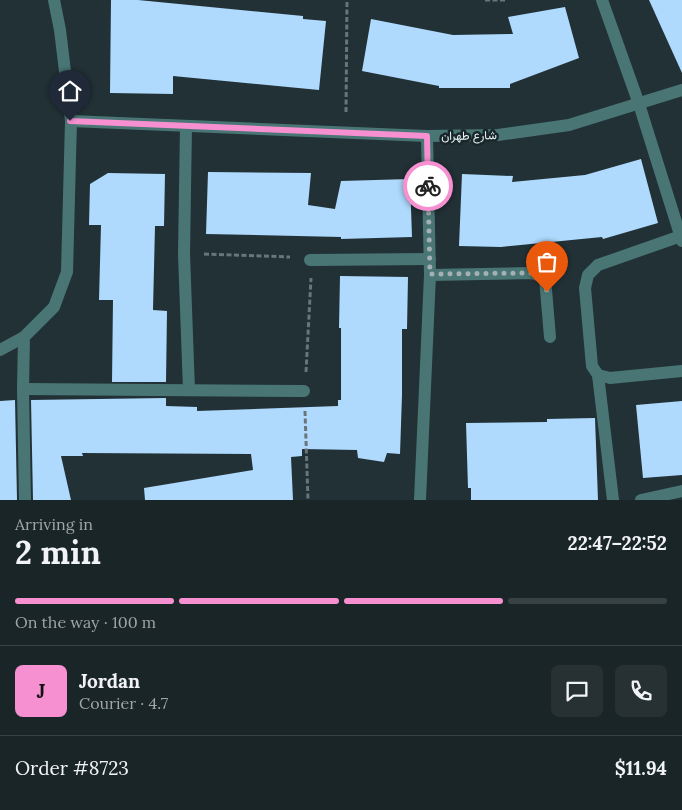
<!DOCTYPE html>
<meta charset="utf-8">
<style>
:root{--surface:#1a2528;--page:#273134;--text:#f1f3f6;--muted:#9fa5a8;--line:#384245;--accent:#f690d0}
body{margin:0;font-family:Lora,Vazirmatn,serif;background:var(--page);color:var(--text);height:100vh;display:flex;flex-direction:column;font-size:19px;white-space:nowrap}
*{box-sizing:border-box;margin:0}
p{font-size:16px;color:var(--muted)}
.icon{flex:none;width:28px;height:28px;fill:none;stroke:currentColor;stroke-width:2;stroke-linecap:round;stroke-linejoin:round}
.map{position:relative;height:500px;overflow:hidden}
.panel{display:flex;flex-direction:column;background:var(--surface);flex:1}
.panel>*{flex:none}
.pin{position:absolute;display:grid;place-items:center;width:42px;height:42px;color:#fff;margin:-51px -21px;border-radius:50% 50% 50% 0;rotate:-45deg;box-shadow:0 0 5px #0007}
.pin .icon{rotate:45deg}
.courier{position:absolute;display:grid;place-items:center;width:50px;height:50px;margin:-25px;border:4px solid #f690d0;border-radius:50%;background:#fff;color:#222;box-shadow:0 1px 6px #0007}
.head em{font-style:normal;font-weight:800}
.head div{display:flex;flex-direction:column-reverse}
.head{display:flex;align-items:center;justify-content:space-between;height:85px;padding:0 15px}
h1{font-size:32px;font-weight:800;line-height:38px}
.bar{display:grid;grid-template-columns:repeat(4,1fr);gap:8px 5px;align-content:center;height:60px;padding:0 15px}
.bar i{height:6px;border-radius:4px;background:var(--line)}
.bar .selected{background:var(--accent)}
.bar p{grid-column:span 4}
.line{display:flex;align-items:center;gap:12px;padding:0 15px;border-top:1px solid var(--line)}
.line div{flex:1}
.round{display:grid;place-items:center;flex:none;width:52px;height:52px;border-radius:8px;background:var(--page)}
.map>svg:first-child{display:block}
</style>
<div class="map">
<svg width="682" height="500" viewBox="0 0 682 500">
<rect width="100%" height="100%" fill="#223136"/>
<g fill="#afdafd">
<path d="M 111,0 L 138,0 L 303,16 L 303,19 L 326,21 L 319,90 L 173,76 L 173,94 L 110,93 Z"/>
<path d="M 649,0 L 682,0 L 682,73 Z"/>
<path d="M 565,7 L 579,58 L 510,84 L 510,88 L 439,88 L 439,86 L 362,71 L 371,19 L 453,35 L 513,34 L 508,17 Z"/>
<path d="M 641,159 L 658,223 L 603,239 L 602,237 L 501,247 L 459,246 L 462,174 L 513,176 L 512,182 L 585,175 Z"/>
<path d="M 208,172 L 311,173 L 308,205 L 335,209 L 341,181 L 410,179 L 412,237 L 341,239 L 341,237 L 206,234 Z"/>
<path d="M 108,173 L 165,174 L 164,226 L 155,226 L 153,310 L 167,311 L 166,382 L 112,382 L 113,300 L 99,300 L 101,225 L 89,225 L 90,184 Z"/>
<path d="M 340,276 L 408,277 L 407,329 L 402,329 L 402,395 L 400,454 L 387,453 L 384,462 L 358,458 L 357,450 L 302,449 L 302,456 L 291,457 L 293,500 L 145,500 L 144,488 L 253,470 L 251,454 L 82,453 L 83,456 L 61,456 L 71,500 L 33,500 L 31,400 L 166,398 L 166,406 L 197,407 L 197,411 L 338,406 L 338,400 L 341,400 L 341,328 L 339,328 Z"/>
<path d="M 15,400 L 17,500 L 0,500 L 0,401 Z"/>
<path d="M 682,401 L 682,475 L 643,478 L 636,405 Z"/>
<path d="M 595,418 L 598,500 L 471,500 L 471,488 L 468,488 L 466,423 L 547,422 L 547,419 Z"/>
</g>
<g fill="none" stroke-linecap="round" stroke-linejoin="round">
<g stroke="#687579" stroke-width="3" stroke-dasharray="5 2.5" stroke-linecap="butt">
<path d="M 485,0 L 505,0"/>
<path d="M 346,112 L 347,0"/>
<path d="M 204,254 L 290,257"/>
<path d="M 306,372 L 311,278"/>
<path d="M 305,411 L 308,500"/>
</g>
<g stroke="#497675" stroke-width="12">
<path d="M 186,126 L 184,254 L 189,390"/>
<path d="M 310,260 L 430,259"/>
<path d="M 430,275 L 532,273 L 545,278 L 550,337"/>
<path d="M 23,389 L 304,391"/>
</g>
<g stroke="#497675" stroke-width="12">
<path d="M 602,0 L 639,104 L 682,241"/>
<path d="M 71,121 L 427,136 L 498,135 L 569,125 L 682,90"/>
<path d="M 681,236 L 598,265 L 588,275 L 585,288 L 592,366 L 598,375 L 610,378 L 682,371"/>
<path d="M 24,337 L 23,389 L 25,500"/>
<path d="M 0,350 L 24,337 L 54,307 L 67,272 L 71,121 L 60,30 L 54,0"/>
<path d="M 598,375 L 613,500"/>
<path d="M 420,500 L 430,275 L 427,136"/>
<path d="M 641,500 L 682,491"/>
</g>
</g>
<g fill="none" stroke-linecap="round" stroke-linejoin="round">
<path stroke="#a4b0b3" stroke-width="5" stroke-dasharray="0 9" d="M 428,186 L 430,274 L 532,273 L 545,278 L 547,292"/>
<path stroke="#f690d0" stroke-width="6" d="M 70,121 L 427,136 L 428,186"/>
</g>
<g text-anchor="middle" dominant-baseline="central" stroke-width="5" stroke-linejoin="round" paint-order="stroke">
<g font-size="12" fill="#eaf4f7" stroke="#19272c">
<text transform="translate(469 135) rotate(-1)">شارع طهران</text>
</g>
</g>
</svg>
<div class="pin" style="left:547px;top:292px;background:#ea580c"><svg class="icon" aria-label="bag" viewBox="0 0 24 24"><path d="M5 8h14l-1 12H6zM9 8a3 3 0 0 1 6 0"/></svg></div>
<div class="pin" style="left:70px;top:121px;background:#1f2937"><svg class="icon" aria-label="home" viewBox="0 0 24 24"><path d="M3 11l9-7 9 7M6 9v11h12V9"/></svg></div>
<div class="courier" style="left:428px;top:186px"><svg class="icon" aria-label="bike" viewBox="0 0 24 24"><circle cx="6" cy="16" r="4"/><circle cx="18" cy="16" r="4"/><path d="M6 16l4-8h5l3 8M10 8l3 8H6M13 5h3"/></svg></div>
</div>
<section class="panel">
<div class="head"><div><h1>2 min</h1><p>Arriving in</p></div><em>22:47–22:52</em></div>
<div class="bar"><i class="selected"></i><i class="selected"></i><i class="selected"></i><i></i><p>On the way · 100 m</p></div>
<div class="line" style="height:90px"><b class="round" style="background:var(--accent);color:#111">J</b><div><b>Jordan</b><p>Courier · 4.7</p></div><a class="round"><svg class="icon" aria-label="chat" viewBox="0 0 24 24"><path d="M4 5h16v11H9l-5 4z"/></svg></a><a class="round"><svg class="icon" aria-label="phone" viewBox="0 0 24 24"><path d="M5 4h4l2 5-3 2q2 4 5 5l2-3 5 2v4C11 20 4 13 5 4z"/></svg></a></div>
<div class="line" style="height:65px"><div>Order #8723</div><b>$11.94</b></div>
</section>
